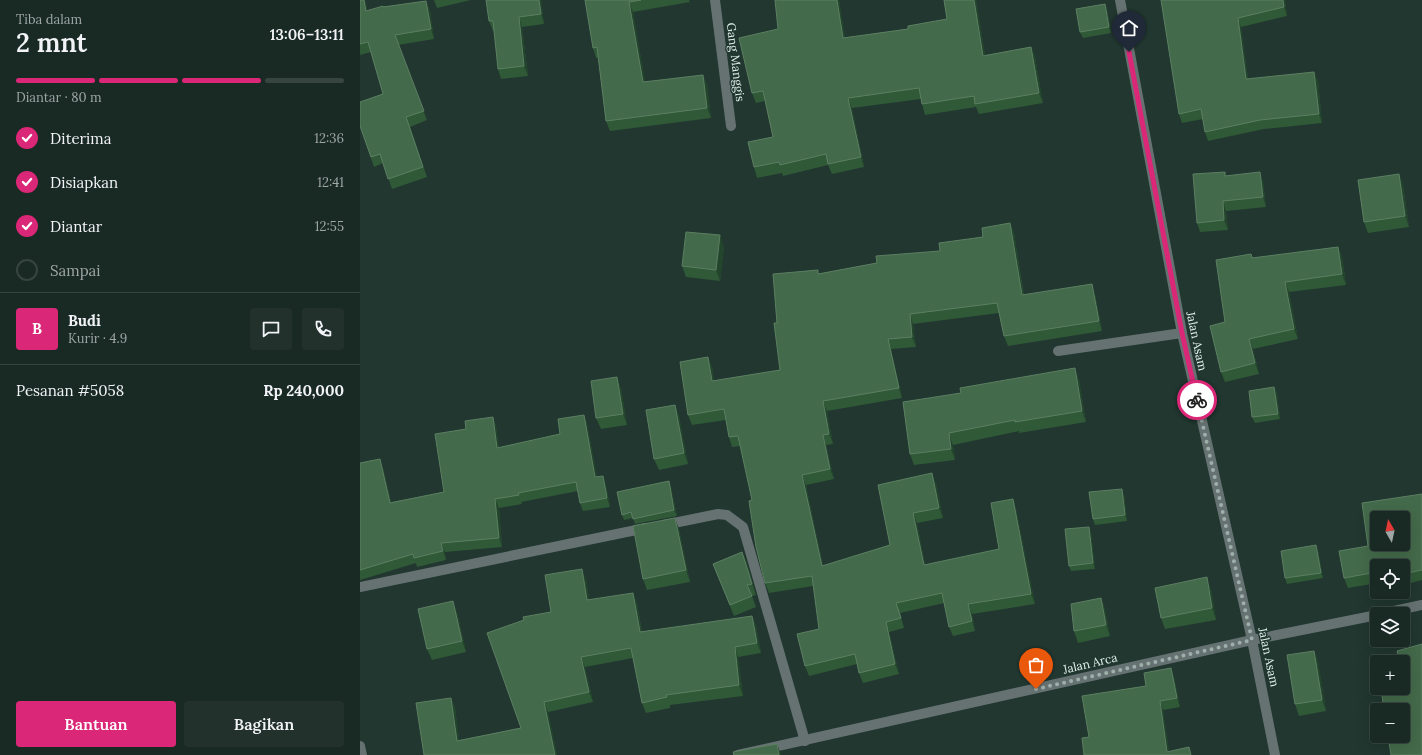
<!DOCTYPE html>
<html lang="id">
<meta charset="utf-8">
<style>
:root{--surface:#192924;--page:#22312c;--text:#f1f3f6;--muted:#9fa6a6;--line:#374541;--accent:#db2777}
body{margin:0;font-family:Lora,serif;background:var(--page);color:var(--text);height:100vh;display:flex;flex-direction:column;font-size:15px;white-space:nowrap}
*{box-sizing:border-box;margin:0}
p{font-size:13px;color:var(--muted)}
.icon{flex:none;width:22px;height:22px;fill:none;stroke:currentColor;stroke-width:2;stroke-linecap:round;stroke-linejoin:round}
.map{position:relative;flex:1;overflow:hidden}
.sheet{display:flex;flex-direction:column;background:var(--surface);width:360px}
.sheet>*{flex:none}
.needle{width:26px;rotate:351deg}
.tools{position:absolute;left:1010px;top:511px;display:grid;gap:8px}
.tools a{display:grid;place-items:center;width:40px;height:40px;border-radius:4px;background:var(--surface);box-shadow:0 4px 16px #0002,0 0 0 1px var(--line);font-size:20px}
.pin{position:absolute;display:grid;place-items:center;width:34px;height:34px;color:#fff;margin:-41px -17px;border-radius:50% 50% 50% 0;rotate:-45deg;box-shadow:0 0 4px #0007}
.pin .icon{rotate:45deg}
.courier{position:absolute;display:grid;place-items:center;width:40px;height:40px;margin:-20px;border:3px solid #db2777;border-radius:50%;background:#fff;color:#222;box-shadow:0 1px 5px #0007}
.summary em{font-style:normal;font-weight:600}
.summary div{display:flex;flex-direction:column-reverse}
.summary{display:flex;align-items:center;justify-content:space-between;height:68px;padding:0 16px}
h1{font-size:26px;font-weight:600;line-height:30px}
.bar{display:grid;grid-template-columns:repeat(4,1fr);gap:6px 4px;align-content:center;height:48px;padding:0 16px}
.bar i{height:5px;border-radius:3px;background:var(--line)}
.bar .current{background:var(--accent)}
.bar p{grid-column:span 4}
.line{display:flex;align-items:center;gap:10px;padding:0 16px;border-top:1px solid var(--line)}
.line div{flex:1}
.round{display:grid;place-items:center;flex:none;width:42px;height:42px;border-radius:4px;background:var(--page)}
ol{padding:0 16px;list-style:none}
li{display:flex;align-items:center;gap:12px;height:44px}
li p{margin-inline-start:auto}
li .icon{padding:4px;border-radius:50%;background:var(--accent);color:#fff;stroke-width:4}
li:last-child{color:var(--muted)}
li i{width:22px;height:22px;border:2px solid var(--line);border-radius:50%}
.primary-button{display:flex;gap:8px;margin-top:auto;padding:8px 16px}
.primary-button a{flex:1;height:46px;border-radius:4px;background:var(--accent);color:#fff;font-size:16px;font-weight:600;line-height:46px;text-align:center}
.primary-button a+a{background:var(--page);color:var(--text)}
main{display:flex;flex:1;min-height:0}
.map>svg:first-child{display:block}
</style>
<main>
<section class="sheet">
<div class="summary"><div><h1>2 mnt</h1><p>Tiba dalam</p></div><em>13:06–13:11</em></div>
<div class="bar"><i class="current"></i><i class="current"></i><i class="current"></i><i></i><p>Diantar · 80 m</p></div>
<ol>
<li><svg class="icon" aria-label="check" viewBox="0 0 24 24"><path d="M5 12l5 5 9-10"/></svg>Diterima<p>12:36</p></li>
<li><svg class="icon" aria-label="check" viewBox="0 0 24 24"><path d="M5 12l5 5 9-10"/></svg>Disiapkan<p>12:41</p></li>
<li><svg class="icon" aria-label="check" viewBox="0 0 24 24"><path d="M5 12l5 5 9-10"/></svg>Diantar<p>12:55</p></li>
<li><i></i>Sampai</li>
</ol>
<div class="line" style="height:72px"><b class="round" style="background:var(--accent);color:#fff">B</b><div><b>Budi</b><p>Kurir · 4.9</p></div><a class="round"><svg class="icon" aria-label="chat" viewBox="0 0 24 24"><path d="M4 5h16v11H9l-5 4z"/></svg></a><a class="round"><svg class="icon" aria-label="phone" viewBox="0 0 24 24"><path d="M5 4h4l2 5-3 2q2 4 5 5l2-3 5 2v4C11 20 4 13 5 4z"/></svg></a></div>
<div class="line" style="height:52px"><div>Pesanan #5058</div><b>Rp 240,000</b></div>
<div class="primary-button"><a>Bantuan</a><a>Bagikan</a></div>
</section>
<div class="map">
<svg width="1062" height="755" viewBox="0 0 1062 755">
<rect width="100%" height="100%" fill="#213730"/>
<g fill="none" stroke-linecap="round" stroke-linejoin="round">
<g stroke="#667271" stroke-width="10">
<path d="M 355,0 L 371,126"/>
<path d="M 760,0 L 822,333 L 892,640 L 915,755"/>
<path d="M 698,351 L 822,333"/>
<path d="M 304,525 L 358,514 L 367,515 L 383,527 L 445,741"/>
<path d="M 0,587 L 286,528"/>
<path d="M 1020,614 L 1062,605"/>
<path d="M 0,746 L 2,755"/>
<path d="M 378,755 L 892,640 L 1017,615"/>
</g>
</g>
<g fill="#305937">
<path d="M 0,0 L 5,0 L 7,11 L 23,7 L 66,1 L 70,11 L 74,39 L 38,45 L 67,120 L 50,127 L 67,177 L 32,189 L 23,163 L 14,167 L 0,126 L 23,94 L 11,52 L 0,55 Z"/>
<path d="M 74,0 L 111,0 L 77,8 Z"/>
<path d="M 181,0 L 184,24 L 162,27 L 168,76 L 141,79 L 138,69 L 134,31 L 133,31 L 129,21 Z"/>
<path d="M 225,0 L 329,0 L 330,2 L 273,12 L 285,82 L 343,75 L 347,85 L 351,118 L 250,131 L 246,121 L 238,58 L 236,58 L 233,48 Z"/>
<path d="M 417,0 L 479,0 L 485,38 L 548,29 L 587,19 L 584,0 L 616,0 L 625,55 L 671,47 L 675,57 L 683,103 L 619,114 L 616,107 L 565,115 L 562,104 L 561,99 L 492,108 L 504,167 L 472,174 L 468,165 L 423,176 L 422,173 L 397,178 L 394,167 L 413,137 L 405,101 L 396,103 L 392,93 L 418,29 Z"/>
<path d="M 801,0 L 925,0 L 927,16 L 881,27 L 888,79 L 954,72 L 958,81 L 962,123 L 904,129 L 848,141 L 845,132 L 843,119 L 822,123 L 819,114 Z"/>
<path d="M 745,4 L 747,9 L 751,33 L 723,38 L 720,32 Z"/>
<path d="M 865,172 L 866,176 L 903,181 L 906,207 L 866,211 L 868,230 L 840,232 L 837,223 Z"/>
<path d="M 1039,174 L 1043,185 L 1049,227 L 1008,233 L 1004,222 Z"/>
<path d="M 650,223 L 654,233 L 664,295 L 735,294 L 742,331 L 648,346 L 644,336 L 639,313 L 553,324 L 556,347 L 531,349 L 542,398 L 467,411 L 473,444 L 466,445 L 474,479 L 446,485 L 463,566 L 530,545 L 518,485 L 576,483 L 583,518 L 557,523 L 565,565 L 639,549 L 653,499 L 656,509 L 675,604 L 612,614 L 615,631 L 593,636 L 589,627 L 584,603 L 540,613 L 544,628 L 529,632 L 539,674 L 503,683 L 499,673 L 497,664 L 449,676 L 445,666 L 459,629 L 453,586 L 409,593 L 405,583 L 392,500 L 380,446 L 372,447 L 369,437 L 366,420 L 332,425 L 328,415 L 352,367 L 354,381 L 420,370 L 417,323 L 459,274 L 580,251 L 623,237 Z"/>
<path d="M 364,247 L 360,281 L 326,277 L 322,266 Z"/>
<path d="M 978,247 L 982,257 L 986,285 L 929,292 L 938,339 L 893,349 L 899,374 L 865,382 L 861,372 L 865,322 L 891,254 L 893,258 Z"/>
<path d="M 719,380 L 726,422 L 659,433 L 659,431 L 593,445 L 595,460 L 554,465 L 550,454 L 543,402 Z"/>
<path d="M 914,387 L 917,393 L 920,419 L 895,423 L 892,417 Z"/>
<path d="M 261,388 L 267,425 L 241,429 L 236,418 Z"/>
<path d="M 315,405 L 319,416 L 328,464 L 299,470 L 294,459 Z"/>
<path d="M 224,415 L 227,424 L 237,477 L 246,485 L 250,507 L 223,511 L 220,503 L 218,491 L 161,502 L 162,504 L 139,508 L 142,547 L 85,552 L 86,560 L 57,567 L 56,563 L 0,580 L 0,463 L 23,468 L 31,502 L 84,492 L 106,429 L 133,417 L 136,426 L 139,448 L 200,434 Z"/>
<path d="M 311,487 L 317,516 L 275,524 L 273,518 L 264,520 L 262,515 Z"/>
<path d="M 764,494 L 767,521 L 735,525 L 733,519 Z"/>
<path d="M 1062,494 L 1062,580 L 1043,585 L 1043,566 L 1017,566 L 1017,583 L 988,588 L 984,578 L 1008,546 Z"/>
<path d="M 319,529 L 330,582 L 287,590 L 283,579 Z"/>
<path d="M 731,532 L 735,569 L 711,571 L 709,566 Z"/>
<path d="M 958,551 L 963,578 L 927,584 L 925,578 Z"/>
<path d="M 382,552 L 387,563 L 396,595 L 392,596 L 396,607 L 374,616 L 353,564 Z"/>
<path d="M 226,579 L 229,600 L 277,603 L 282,632 L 392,616 L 396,626 L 401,653 L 378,657 L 383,696 L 310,705 L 310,708 L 286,713 L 282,703 L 273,658 L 225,667 L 233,702 L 188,712 L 197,755 L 64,755 L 91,698 L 95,708 L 99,740 L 161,728 L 191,612 Z"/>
<path d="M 851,589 L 856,620 L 805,629 L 801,618 Z"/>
<path d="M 741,598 L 745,609 L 750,636 L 718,643 L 714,631 Z"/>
<path d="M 97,612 L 106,652 L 72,660 L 67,649 Z"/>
<path d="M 954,651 L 958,662 L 966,711 L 939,716 L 935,704 Z"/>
<path d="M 814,677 L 820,707 L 803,710 L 809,752 L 831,755 L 724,755 L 729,737 L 786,686 Z"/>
</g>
<g fill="#22452c">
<path d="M 4,0 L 5,0 L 10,21 L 6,11 Z"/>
<path d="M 179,0 L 181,0 L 184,24 L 181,14 Z"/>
<path d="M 477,0 L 479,0 L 487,48 L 483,38 Z"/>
<path d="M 614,0 L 616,0 L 627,66 L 623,56 Z"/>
<path d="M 923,0 L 925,0 L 927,16 L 924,7 Z"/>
<path d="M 66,1 L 70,11 L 74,39 L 71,29 Z"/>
<path d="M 269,2 L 273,12 L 287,92 L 283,82 Z"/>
<path d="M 745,4 L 747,9 L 751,33 L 749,27 Z"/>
<path d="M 159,17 L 162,27 L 168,76 L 164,66 Z"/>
<path d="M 878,18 L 881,27 L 889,88 L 886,79 Z"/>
<path d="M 671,47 L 675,57 L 683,103 L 679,93 Z"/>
<path d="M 954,72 L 958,81 L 962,123 L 959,114 Z"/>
<path d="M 343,75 L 347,85 L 351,118 L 347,108 Z"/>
<path d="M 488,98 L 492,108 L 504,167 L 501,157 Z"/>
<path d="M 900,172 L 903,181 L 906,207 L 903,197 Z"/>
<path d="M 1039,174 L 1043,185 L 1049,227 L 1045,216 Z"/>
<path d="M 863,201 L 866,211 L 868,230 L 864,220 Z"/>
<path d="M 650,223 L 654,233 L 665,305 L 662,295 Z"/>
<path d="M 360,235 L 364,247 L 360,281 L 356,270 Z"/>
<path d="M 978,247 L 982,257 L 986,285 L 982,274 Z"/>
<path d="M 925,282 L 929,292 L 938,339 L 934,329 Z"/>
<path d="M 732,284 L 735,294 L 742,331 L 739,321 Z"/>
<path d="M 550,314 L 553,324 L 556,347 L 552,337 Z"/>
<path d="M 528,339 L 531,349 L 542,398 L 539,388 Z"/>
<path d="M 889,339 L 893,349 L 899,374 L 895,363 Z"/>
<path d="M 348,357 L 352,367 L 356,391 L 352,381 Z"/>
<path d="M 715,368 L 719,380 L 726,422 L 722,411 Z"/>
<path d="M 257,377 L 261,388 L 267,425 L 263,414 Z"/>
<path d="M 914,387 L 917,393 L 920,419 L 918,414 Z"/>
<path d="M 463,401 L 467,411 L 473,444 L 469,434 Z"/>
<path d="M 315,405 L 319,416 L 328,464 L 324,453 Z"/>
<path d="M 224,415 L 227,424 L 239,486 L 235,477 Z"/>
<path d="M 133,417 L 136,426 L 140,457 L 137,448 Z"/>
<path d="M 589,433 L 593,445 L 595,460 L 591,449 Z"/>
<path d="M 463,435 L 466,445 L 474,479 L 470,469 Z"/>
<path d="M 20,459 L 23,468 L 33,512 L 30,503 Z"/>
<path d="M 572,473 L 576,483 L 583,518 L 579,508 Z"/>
<path d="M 442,475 L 446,485 L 465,576 L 462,566 Z"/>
<path d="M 243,476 L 246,485 L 250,507 L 247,498 Z"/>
<path d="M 309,481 L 311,487 L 317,516 L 314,510 Z"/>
<path d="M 762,489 L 764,494 L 767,521 L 765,515 Z"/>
<path d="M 135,499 L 139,508 L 142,547 L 139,538 Z"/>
<path d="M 653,499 L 656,509 L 675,604 L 671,594 Z"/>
<path d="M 553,513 L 557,523 L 567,575 L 564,565 Z"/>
<path d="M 315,518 L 319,529 L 330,582 L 326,570 Z"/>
<path d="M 729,527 L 731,532 L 735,569 L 733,563 Z"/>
<path d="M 81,543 L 85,552 L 86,560 L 83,551 Z"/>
<path d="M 956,545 L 958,551 L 963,578 L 961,573 Z"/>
<path d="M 382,552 L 387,563 L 396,595 L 392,584 Z"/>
<path d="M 222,569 L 226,579 L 231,611 L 227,600 Z"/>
<path d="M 847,577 L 851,589 L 856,620 L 852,608 Z"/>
<path d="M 273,593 L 277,603 L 283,642 L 280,632 Z"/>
<path d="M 741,598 L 745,609 L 750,636 L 746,625 Z"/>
<path d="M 93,601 L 97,612 L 106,652 L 102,641 Z"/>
<path d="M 608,604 L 612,614 L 615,631 L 612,621 Z"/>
<path d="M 392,616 L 396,626 L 401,653 L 397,643 Z"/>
<path d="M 526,622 L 529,632 L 539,674 L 535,664 Z"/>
<path d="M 375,647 L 378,657 L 383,696 L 379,685 Z"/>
<path d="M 954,651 L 958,662 L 966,711 L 962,700 Z"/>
<path d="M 221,657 L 225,667 L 233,702 L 229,692 Z"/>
<path d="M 811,668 L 814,677 L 820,707 L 817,698 Z"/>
<path d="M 91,698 L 95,708 L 101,751 L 97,741 Z"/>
<path d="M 800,701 L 803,710 L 810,755 L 807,752 Z"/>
<path d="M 184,702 L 188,712 L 197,755 L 195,755 Z"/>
<path d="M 417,744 L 421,754 L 421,755 L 419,755 Z"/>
</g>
<g fill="#436a4a" stroke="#5c7f63" fill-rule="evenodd">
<path d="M 0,0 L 4,0 L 6,11 L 23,6 L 23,7 L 66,1 L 71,29 L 35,35 L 64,111 L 46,117 L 63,167 L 28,179 L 20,154 L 11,157 L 0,126 L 0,102 L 23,94 L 8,42 L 0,44 Z"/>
<path d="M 126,0 L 179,0 L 181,14 L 159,17 L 164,66 L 138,69 L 133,21 L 129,21 Z"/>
<path d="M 225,0 L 281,0 L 269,2 L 283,82 L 343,75 L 347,108 L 246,121 L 237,47 L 233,48 Z"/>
<path d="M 415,0 L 477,0 L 483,38 L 548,29 L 548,26 L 587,19 L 584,0 L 614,0 L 623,56 L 671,47 L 679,93 L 615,104 L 614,96 L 562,104 L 559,88 L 488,98 L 501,157 L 468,164 L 466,154 L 420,165 L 419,162 L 394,167 L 388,142 L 413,137 L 403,91 L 392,93 L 379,38 L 418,29 Z"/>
<path d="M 801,0 L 923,0 L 924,7 L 878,18 L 886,79 L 954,72 L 959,114 L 900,120 L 845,132 L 841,109 L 819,114 Z"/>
<path d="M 745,4 L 749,27 L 720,32 L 716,9 Z"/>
<path d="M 865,172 L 865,176 L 900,172 L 903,197 L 863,201 L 864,220 L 837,223 L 833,174 Z"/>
<path d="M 1039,174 L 1045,216 L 1004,222 L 998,180 Z"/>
<path d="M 650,223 L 662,295 L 732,284 L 739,321 L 644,336 L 637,303 L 550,314 L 552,337 L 528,339 L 539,388 L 463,401 L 469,434 L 463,435 L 470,469 L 442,475 L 462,566 L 530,545 L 518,485 L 572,473 L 579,508 L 553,513 L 564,565 L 639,549 L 631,503 L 653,499 L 671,594 L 608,604 L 612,621 L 589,627 L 582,593 L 536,603 L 541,618 L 526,622 L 535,664 L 499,673 L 495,654 L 445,666 L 437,634 L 459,629 L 452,576 L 405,583 L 396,547 L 389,501 L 392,500 L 378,436 L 369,437 L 364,409 L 328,415 L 320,362 L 348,357 L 352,381 L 420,370 L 414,323 L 417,323 L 413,274 L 458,270 L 458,274 L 517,263 L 516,256 L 580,251 L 579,243 L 623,237 L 622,228 Z"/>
<path d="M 326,232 L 360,235 L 356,270 L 322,266 Z"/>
<path d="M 978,247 L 982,274 L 925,282 L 934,329 L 889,339 L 895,363 L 861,372 L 850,326 L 865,322 L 856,260 L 891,254 L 892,258 Z"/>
<path d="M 715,368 L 722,411 L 655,422 L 655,420 L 589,433 L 591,449 L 550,454 L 543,402 L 601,393 L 600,388 Z"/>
<path d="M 257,377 L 263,414 L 236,418 L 231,381 Z"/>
<path d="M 914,387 L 918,414 L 892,417 L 889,391 Z"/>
<path d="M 315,405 L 324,453 L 294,459 L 286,410 Z"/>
<path d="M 224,415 L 235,477 L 243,476 L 247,498 L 220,503 L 216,482 L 158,493 L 159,495 L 135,499 L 139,538 L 81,543 L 83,551 L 54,558 L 53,554 L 0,570 L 0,463 L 20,459 L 30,503 L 84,492 L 75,434 L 106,429 L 105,421 L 133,417 L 137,448 L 200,434 L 198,419 Z"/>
<path d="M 309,481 L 314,510 L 273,519 L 271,512 L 262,515 L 257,492 Z"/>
<path d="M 762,489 L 765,515 L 733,519 L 729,492 Z"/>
<path d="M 1062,494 L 1062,570 L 1043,574 L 1043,566 L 1017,566 L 1017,572 L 984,578 L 979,551 L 1008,546 L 1002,503 ZM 1017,518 L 1043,518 L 1043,544 L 1017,544 Z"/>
<path d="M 315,518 L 326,570 L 283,579 L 273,526 Z"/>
<path d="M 729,527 L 733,563 L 709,566 L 705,529 Z"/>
<path d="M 956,545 L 961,573 L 925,578 L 921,551 Z"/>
<path d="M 382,552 L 392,584 L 387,585 L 392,596 L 370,605 L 353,564 Z"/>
<path d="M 222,569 L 227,600 L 273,593 L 280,632 L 392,616 L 397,643 L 375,647 L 379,685 L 306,695 L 307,697 L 282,703 L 271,648 L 221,657 L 229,692 L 184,702 L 195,755 L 64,755 L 56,703 L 91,698 L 97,741 L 161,728 L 127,633 L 164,620 L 163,617 L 191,612 L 185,575 Z"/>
<path d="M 847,577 L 852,608 L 801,618 L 795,588 Z"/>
<path d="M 741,598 L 746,625 L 714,631 L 711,604 Z"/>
<path d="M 93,601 L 102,641 L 67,649 L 58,609 Z"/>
<path d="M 1062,644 L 1062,755 L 1031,755 L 1028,736 L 1043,736 L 1043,710 L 1024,710 L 1021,688 L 1043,688 L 1043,682 L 1045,682 L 1043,673 L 1043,662 L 1040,662 L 1037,651 Z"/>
<path d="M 954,651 L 962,700 L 935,704 L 927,655 Z"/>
<path d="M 811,668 L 817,698 L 800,701 L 807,752 L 829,747 L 831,755 L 724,755 L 722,738 L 729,737 L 722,696 L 786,686 L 784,673 Z"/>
<path d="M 417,744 L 419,755 L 374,755 L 373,752 Z"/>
</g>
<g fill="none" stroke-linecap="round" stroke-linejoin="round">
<path stroke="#9eafaa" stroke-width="4" stroke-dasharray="0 7.2" d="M 676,689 L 892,640 L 837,400"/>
<path stroke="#db2777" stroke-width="5" d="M 769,52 L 822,333 L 837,400"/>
</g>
<g text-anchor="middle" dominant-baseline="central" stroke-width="3" stroke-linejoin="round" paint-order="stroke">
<g font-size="12" fill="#e2f0eb" stroke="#213730">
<text transform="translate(376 62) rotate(83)">Gang Manggis</text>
<text transform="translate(837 341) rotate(78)">Jalan Asam</text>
<text transform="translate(909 657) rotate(78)">Jalan Asam</text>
<text transform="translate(730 663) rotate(-13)">Jalan Arca</text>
</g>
</g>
</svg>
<div class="tools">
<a><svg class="needle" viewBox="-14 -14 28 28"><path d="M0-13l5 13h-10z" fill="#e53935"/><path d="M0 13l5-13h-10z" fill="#9fa6a6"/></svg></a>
<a><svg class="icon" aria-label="locate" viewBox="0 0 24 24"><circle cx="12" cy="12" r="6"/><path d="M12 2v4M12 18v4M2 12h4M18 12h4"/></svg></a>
<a><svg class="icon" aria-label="layers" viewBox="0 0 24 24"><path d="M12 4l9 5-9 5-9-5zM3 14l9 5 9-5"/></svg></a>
<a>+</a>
<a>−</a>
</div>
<div class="pin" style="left:676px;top:689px;background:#ea580c"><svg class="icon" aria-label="bag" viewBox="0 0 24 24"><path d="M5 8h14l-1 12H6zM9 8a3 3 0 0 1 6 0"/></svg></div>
<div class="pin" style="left:769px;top:52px;background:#1f2937"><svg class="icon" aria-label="home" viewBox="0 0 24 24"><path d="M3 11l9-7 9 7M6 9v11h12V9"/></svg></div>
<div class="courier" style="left:837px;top:400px"><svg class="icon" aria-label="bike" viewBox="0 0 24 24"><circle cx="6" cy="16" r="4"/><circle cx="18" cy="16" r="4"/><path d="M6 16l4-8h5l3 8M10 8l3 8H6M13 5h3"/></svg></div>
</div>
</main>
